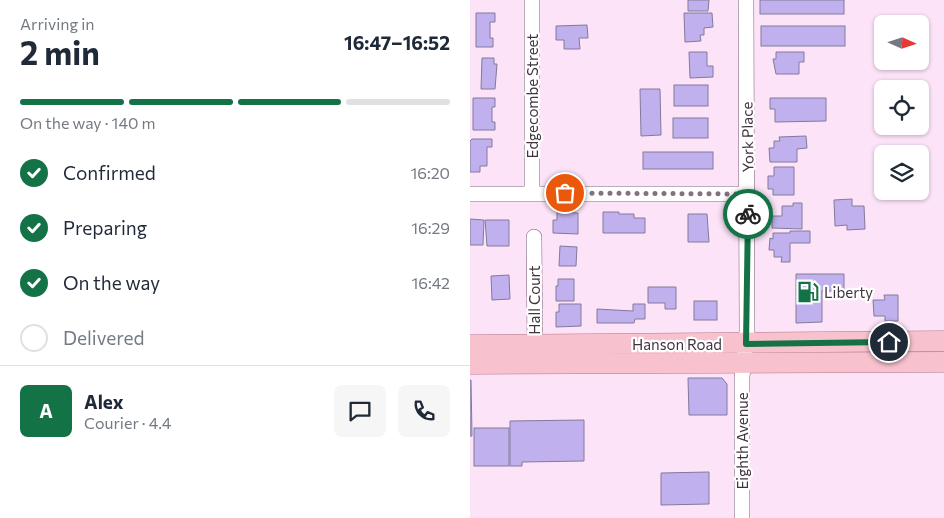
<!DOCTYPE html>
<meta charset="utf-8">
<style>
:root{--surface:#fff;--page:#f6f6f7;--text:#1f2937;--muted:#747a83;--line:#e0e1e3;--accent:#147247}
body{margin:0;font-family:Commissioner,sans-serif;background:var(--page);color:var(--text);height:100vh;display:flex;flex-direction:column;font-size:19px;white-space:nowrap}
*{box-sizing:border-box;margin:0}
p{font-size:16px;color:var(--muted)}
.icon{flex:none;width:28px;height:28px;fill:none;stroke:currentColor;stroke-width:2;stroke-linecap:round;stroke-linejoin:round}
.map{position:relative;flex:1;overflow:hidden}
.drawer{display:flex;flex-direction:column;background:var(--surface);width:470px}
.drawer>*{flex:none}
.needle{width:32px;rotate:93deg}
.tools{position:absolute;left:404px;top:15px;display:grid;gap:10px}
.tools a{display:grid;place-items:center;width:55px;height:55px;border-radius:8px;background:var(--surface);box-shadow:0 1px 4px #0004;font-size:25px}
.pin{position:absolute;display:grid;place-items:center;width:42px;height:42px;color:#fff;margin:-21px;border:2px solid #fff;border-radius:50%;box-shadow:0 1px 5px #0007}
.courier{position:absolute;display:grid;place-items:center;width:50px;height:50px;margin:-25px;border:4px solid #147247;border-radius:50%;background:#fff;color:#222;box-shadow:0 1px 6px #0007}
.headline em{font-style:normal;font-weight:700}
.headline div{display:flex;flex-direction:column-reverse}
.headline{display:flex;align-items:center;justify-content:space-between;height:85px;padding:0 20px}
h1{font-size:32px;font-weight:700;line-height:38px}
.bar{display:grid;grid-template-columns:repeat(4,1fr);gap:8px 5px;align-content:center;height:60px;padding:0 20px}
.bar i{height:6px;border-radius:4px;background:var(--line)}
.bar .active{background:var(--accent)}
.bar p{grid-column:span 4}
.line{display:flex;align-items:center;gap:12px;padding:0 20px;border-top:1px solid var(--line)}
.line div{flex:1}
.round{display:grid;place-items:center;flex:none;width:52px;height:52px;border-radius:8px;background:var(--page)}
ol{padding:0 20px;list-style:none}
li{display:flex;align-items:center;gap:15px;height:55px}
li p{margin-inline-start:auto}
li .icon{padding:5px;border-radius:50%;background:var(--accent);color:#fff;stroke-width:4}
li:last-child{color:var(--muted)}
li i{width:28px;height:28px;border:2px solid var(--line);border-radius:50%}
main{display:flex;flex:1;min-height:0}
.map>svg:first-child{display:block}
</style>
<main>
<section class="drawer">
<div class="headline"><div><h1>2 min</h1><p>Arriving in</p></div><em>16:47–16:52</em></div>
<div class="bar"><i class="active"></i><i class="active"></i><i class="active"></i><i></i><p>On the way · 140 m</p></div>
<ol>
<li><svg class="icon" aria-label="check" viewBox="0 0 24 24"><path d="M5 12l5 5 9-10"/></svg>Confirmed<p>16:20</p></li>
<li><svg class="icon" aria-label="check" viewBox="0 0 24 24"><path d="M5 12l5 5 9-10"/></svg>Preparing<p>16:29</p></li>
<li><svg class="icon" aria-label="check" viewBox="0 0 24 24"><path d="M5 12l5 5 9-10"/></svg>On the way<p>16:42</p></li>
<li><i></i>Delivered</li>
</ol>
<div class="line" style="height:90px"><b class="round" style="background:var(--accent);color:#fff">A</b><div><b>Alex</b><p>Courier · 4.4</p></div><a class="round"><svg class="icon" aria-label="chat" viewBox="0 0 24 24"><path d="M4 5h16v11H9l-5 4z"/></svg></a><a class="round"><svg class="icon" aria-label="phone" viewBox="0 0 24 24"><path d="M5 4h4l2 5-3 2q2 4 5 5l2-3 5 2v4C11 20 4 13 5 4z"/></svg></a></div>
</section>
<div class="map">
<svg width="474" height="518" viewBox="0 0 474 518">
<rect width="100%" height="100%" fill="#fce3f8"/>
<g fill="#c0b1ee" stroke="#827a9a">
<path d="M 218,0 L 239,0 L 238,11 L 218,11 Z"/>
<rect x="290" y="0" width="84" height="14"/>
<path d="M 6,13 L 25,13 L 25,22 L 20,22 L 20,38 L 23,38 L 23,47 L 6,47 Z"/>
<path d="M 214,13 L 242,13 L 243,27 L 234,28 L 234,35 L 230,35 L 231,41 L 215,42 Z"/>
<path d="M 117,25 L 118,38 L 109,38 L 110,49 L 94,49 L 94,40 L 86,40 L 86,26 Z"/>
<rect x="291" y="26" width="84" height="20"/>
<path d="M 219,52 L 237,52 L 237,66 L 243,66 L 243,77 L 220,78 Z"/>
<path d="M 306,52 L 334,52 L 334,62 L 329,62 L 329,74 L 306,74 L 303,59 L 306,59 Z"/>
<path d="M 12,58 L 24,58 L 24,64 L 27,64 L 25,89 L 11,89 Z"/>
<rect x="204" y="85" width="34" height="21"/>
<path d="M 170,89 L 190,89 L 191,135 L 171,136 Z"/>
<path d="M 3,98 L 25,98 L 25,107 L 22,107 L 22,122 L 25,122 L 25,130 L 3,130 Z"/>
<path d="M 300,98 L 356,98 L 356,121 L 305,122 L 305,109 L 300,109 Z"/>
<rect x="203" y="118" width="35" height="20"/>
<path d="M 336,136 L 337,148 L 327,149 L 327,162 L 300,162 L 299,148 L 304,148 L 304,141 L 310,141 L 309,137 Z"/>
<path d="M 2,139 L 22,139 L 22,147 L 17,147 L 17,166 L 10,166 L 10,172 L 0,172 L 0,141 Z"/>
<rect x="173" y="152" width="70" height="17"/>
<path d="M 304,167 L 324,167 L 324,195 L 303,195 L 303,189 L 298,189 L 298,176 L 304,176 Z"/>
<path d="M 382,199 L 382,206 L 394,206 L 395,229 L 377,230 L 377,225 L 365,226 L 364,200 Z"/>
<path d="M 323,203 L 332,203 L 332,229 L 302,228 L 302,216 L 312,216 L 312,206 L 323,206 Z"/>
<path d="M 87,212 L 108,213 L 108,234 L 83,233 L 83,220 L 87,220 Z"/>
<path d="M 133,212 L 149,212 L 149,214 L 164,214 L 164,218 L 175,218 L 175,233 L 133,233 Z"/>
<path d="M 218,214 L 237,214 L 239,242 L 218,242 Z"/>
<path d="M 0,219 L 14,220 L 13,245 L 0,245 Z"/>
<path d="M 15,220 L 39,220 L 39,246 L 17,246 Z"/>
<path d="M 320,231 L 340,231 L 340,243 L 320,243 L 320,262 L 311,262 L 312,257 L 304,257 L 304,250 L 299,250 L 300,238 L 303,239 L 303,233 L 320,233 Z"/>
<path d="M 90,246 L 107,247 L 106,266 L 89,266 Z"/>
<path d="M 326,274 L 374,274 L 374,291 L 352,291 L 352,322 L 326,323 Z"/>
<path d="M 39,275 L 40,299 L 22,300 L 21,276 Z"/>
<path d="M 88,279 L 104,279 L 104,301 L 86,301 L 86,286 L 88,286 Z"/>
<path d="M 178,287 L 206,287 L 206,309 L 195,309 L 195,303 L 178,303 Z"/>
<path d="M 414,295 L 428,295 L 428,321 L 415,321 L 415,316 L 404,316 L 403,300 L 415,300 Z"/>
<rect x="224" y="301" width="23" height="19"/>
<path d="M 89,304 L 111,304 L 111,326 L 86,327 L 86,312 L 89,312 Z"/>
<path d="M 163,304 L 175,304 L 175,319 L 165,319 L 164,323 L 127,323 L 127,309 L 163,311 Z"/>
<path d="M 218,378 L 252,378 L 257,384 L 257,415 L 219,415 Z"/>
<path d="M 0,380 L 1,380 L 2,436 L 0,436 Z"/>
<path d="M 114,420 L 114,461 L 52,462 L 52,466 L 40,466 L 40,421 Z"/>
<rect x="4" y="428" width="35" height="38"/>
<path d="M 239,472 L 239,504 L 191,505 L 191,473 Z"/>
</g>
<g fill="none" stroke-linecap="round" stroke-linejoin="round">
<g stroke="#755b72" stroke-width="16">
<g id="minor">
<path d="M 62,0 L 62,193"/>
<path d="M 0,194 L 278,194"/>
<path d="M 64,237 L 65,355"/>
<path d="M 272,518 L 272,377 L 277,331 L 276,0"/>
</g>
</g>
<g stroke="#b37687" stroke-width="21">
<g id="major">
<path d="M 0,345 L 474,341"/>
<path d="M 0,364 L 474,362"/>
</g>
</g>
<use href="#minor" stroke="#fff" stroke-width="15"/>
<use href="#major" stroke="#f7c2ce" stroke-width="20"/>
</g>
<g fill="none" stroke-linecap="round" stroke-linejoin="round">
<path stroke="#82717f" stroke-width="5" stroke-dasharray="0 9" d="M 95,193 L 278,194 L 278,214"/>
<path stroke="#147247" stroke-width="6" d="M 278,214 L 276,344 L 419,342"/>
</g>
<defs>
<g id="fuel-bare" transform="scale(1.725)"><path d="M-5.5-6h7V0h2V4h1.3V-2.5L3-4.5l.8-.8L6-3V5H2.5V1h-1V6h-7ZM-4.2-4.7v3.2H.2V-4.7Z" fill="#147247" stroke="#fff" stroke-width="2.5" paint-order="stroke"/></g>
</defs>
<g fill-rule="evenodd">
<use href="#fuel-bare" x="338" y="292"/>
</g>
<g text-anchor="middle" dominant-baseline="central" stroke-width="4.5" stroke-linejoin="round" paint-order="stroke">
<g font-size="15" fill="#40343e" stroke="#fff">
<text transform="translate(62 96) rotate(-90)">Edgecombe Street</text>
<text transform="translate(277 137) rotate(-91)">York Place</text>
<text transform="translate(64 300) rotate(-90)">Hall Court</text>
<text x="207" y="344">Hanson Road</text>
<text transform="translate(272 441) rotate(-90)">Eighth Avenue</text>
</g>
<g font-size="15" fill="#40343e" stroke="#fff" text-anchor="start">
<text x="354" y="292">Liberty</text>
</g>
</g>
</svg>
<div class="tools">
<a><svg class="needle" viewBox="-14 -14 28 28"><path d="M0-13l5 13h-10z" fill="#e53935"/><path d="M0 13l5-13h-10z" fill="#747a83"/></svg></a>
<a><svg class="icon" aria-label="locate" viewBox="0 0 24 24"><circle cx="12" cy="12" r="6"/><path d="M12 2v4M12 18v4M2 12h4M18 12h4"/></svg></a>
<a><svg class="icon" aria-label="layers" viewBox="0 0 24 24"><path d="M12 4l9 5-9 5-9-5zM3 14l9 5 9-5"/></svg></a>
</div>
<div class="pin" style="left:95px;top:193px;background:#ea580c"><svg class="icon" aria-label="bag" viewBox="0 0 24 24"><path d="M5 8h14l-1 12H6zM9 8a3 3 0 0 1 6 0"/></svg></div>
<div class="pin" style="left:419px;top:342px;background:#1f2937"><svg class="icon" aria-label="home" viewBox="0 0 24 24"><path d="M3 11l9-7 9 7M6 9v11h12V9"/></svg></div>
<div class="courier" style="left:278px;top:214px"><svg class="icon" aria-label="bike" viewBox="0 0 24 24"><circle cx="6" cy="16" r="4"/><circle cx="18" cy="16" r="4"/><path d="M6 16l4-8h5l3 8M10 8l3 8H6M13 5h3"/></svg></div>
</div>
</main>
